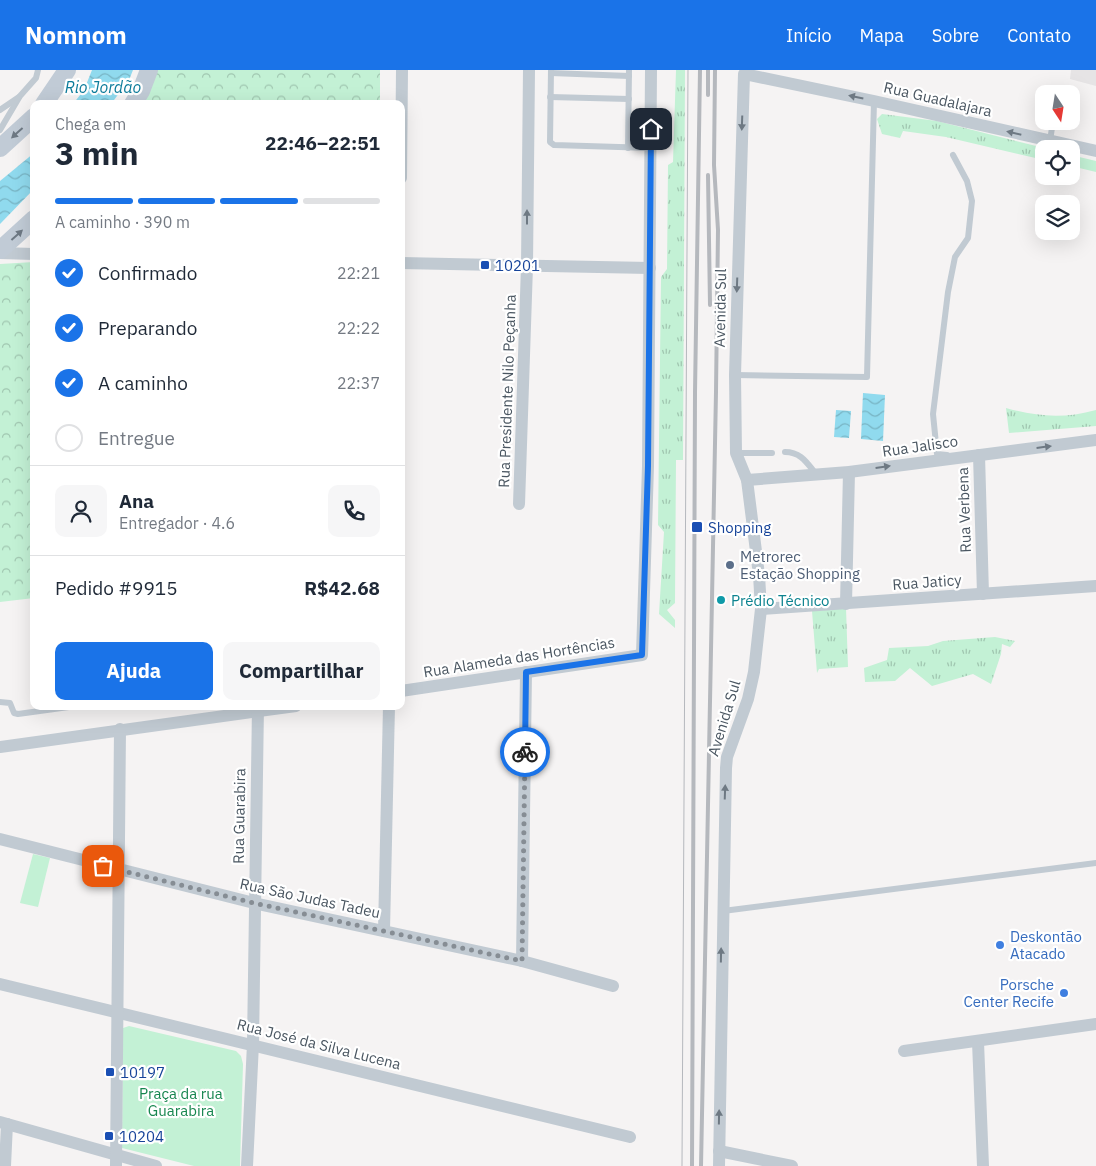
<!DOCTYPE html>
<html lang="pt">
<meta charset="utf-8">
<style>
:root{--surface:#fff;--page:#f6f6f7;--text:#1f2937;--muted:#747a83;--line:#e0e1e3;--accent:#1a73e8}
body{margin:0;font-family:"IBM Plex Sans",sans-serif;background:var(--page);color:var(--text);height:100vh;display:flex;flex-direction:column;font-size:19px;white-space:nowrap}
*{box-sizing:border-box;margin:0}
p{font-size:16px;color:var(--muted)}
.icon{flex:none;width:28px;height:28px;fill:none;stroke:currentColor;stroke-width:2;stroke-linecap:round;stroke-linejoin:round}
.map{position:relative;flex:1;overflow:hidden}
.drawer{position:absolute;left:30px;top:30px;width:375px;height:610px;display:flex;flex-direction:column;background:var(--surface);border-radius:10px;box-shadow:0 5px 20px #0002}
.drawer>*{flex:none}
.needle{width:32px;rotate:168deg}
.fabs{position:absolute;left:1035px;top:15px;display:grid;gap:10px}
.fabs a{display:grid;place-items:center;width:45px;height:45px;border-radius:10px;background:var(--surface);box-shadow:0 5px 20px #0002;font-size:25px}
.pin{position:absolute;display:grid;place-items:center;width:42px;height:42px;color:#fff;margin:-21px;border-radius:10px;box-shadow:0 2px 8px #0006}
.courier{position:absolute;display:grid;place-items:center;width:50px;height:50px;margin:-25px;border:4px solid #1a73e8;border-radius:50%;background:#fff;color:#222;box-shadow:0 1px 6px #0007}
.overview em{font-style:normal;font-weight:700}
.overview div{display:flex;flex-direction:column-reverse}
.overview{display:flex;align-items:center;justify-content:space-between;height:85px;padding:0 25px}
h1{font-size:32px;font-weight:700;line-height:38px}
.bar{display:grid;grid-template-columns:repeat(4,1fr);gap:8px 5px;align-content:center;height:60px;padding:0 25px}
.bar i{height:6px;border-radius:4px;background:var(--line)}
.bar .selected{background:var(--accent)}
.bar p{grid-column:span 4}
.line{display:flex;align-items:center;gap:12px;padding:0 25px;border-top:1px solid var(--line)}
.line div{flex:1}
.round{display:grid;place-items:center;flex:none;width:52px;height:52px;border-radius:10px;background:var(--page)}
ol{padding:0 25px;list-style:none}
li{display:flex;align-items:center;gap:15px;height:55px}
li p{margin-inline-start:auto}
li .icon{padding:5px;border-radius:50%;background:var(--accent);color:#fff;stroke-width:4}
li:last-child{color:var(--muted)}
li i{width:28px;height:28px;border:2px solid var(--line);border-radius:50%}
.primary-button{display:flex;gap:10px;margin-top:auto;padding:10px 25px}
.primary-button a{flex:1;height:58px;border-radius:10px;background:var(--accent);color:#fff;font-size:20px;font-weight:700;line-height:58px;text-align:center}
.primary-button a+a{background:var(--page);color:var(--text)}
header{display:flex;align-items:center;gap:30px;box-sizing:border-box;height:70px;padding:0 25px;background:var(--accent);color:#fff}
header strong{font-size:24px}
nav{display:flex;gap:28px;margin-inline-start:auto;font-size:18px}
.map>svg:first-child{display:block}
</style>
<header>
<strong>Nomnom</strong>
<nav><a>Início</a><a>Mapa</a><a>Sobre</a><a>Contato</a></nav>
</header>
<div class="map">
<svg width="1096" height="1096" viewBox="0 0 1096 1096">
<defs>
<pattern id="grass-tufts" width="24" height="20" patternUnits="userSpaceOnUse" patternTransform="scale(1.25)"><rect width="24" height="20" fill="#c3f1d5"/><path d="M3 7l-1-3M5 7V3M7 7l1-3M15 17l-1-3M17 17v-4M19 17l1-3" fill="none" stroke="#a0c6b0"/></pattern>
<pattern id="forest-crowns" width="20" height="18" patternUnits="userSpaceOnUse" patternTransform="scale(1.25)"><rect width="20" height="18" fill="#c3f1d5"/><path d="M2 6a3 3 0 1 1 6 0M12 15a3 3 0 1 1 6 0" fill="none" stroke="#a0c6b0"/></pattern>
<pattern id="water-waves" width="16" height="10" patternUnits="userSpaceOnUse" patternTransform="scale(1.25)"><rect width="16" height="10" fill="#90daee"/><path d="M0 5q4-4 8 0t8 0" fill="none" stroke="#78b4c4"/></pattern>
</defs>
<rect width="100%" height="100%" fill="#f5f3f3"/>
<path fill="#e6e4e5" d="M 1071,0 L 1096,0 L 1096,16 L 1070,9 Z"/>
<g fill="url(#grass-tufts)">
<path d="M 676,0 L 685,0 L 683,390 L 676,390 L 675,533 L 667,540 L 675,550 L 675,558 L 659,544 L 664,462 L 658,455 L 661,207 L 667,199 L 668,95 L 673,92 Z"/>
<path d="M 882,44 L 937,51 L 1048,79 L 1044,79 L 1044,90 L 946,67 L 903,61 L 900,68 L 882,64 L 877,49 Z"/>
<path d="M 1071,85 L 1096,91 L 1096,102 L 1071,96 Z"/>
<path d="M 1006,338 C 1038,347 1064,349 1096,340 L 1096,356 L 1009,363 Z"/>
<path d="M 846,538 L 848,597 L 819,599 L 817,603 L 812,541 Z"/>
<path d="M 995,567 L 1015,571 L 1010,577 L 1002,574 L 1001,584 L 991,614 L 973,604 L 932,616 L 910,598 L 895,611 L 865,612 L 864,598 L 887,590 L 889,578 L 928,576 L 943,571 Z"/>
</g>
<g fill="url(#forest-crowns)">
<path d="M 156,0 L 380,0 L 380,34 L 143,34 Z"/>
<path d="M 34,192 L 34,528 L 0,532 L 0,194 Z"/>
</g>
<g fill="#c3f1d5">
<path d="M 33,784 L 50,788 L 38,837 L 20,833 Z"/>
<path d="M 129,956 L 236,981 L 241,986 L 243,994 L 240,1096 L 194,1096 L 122,1078 L 123,958 Z"/>
</g>
<g fill="url(#water-waves)">
<path d="M 92,0 L 133,0 L 129,10 L 111,34 L 73,34 L 84,20 Z"/>
<path d="M 34,83 L 34,119 L 0,154 L 0,111 Z"/>
<path d="M 863,323 L 885,325 L 883,371 L 861,369 Z"/>
<path d="M 836,340 L 851,341 L 849,368 L 834,367 Z"/>
</g>
<g fill="none" stroke-linecap="round" stroke-linejoin="round">
<g stroke="#c1cad2" stroke-width="6">
<path d="M 551,0 L 550,72 L 554,75 L 651,78"/>
<path d="M 551,3 L 629,6"/>
<path d="M 550,27 L 629,29"/>
<path d="M 0,40 L 19,27"/>
<path d="M 0,60 L 20,26 L 36,8 L 38,0"/>
<path d="M 1050,71 L 1053,51"/>
<path d="M 628,78 L 629,0"/>
<path d="M 735,305 L 867,307 L 874,31"/>
<path d="M 785,382 C 801,382 807,393 816,404"/>
<path d="M 736,383 L 772,383"/>
<path d="M 947,385 L 937,384 L 933,344 L 948,222 L 955,187 L 968,168 L 972,131 L 967,111 L 953,85"/>
<path d="M 742,505 L 759,505"/>
<path d="M 0,632 L 10,633 L 14,643 L 18,644 L 76,636"/>
<path d="M 723,841 L 1096,793"/>
</g>
<g stroke="#c1cad2" stroke-width="12">
<path d="M 401,108 L 402,0"/>
<path d="M 0,183 L 34,184"/>
<path d="M 401,193 L 650,198"/>
<path d="M 979,385 L 983,524"/>
<path d="M 747,410 L 849,402 L 1096,370"/>
<path d="M 519,434 L 527,196 L 529,0"/>
<path d="M 846,534 L 849,402"/>
<path d="M 761,539 L 1096,516"/>
<path d="M 401,621 L 642,585 L 648,396 L 651,0"/>
<path d="M 0,677 L 296,636"/>
<path d="M 0,769 L 254,833 L 522,891 L 613,916"/>
<path d="M 384,861 L 389,636"/>
<path d="M 522,891 L 526,602"/>
<path d="M 0,914 L 630,1067"/>
<path d="M 978,972 L 983,1096"/>
<path d="M 904,981 L 1096,954"/>
<path d="M 0,1052 L 156,1096"/>
<path d="M 719,1081 L 792,1096"/>
<path d="M 5,1096 L 7,1054"/>
<path d="M 116,1096 L 120,659"/>
<path d="M 247,1096 L 253,974 L 258,636"/>
<path d="M 719,1096 L 726,698 L 727,687 L 748,629 L 754,602 L 761,539 L 759,505 L 747,410 L 736,383 L 735,305 L 744,4 L 874,31 L 1096,81"/>
</g>
<g stroke="#c1cbd6" stroke-width="18">
<path d="M 44,34 L 67,0"/>
<path d="M 133,34 L 141,21 L 149,0"/>
<path d="M 0,78 L 34,47"/>
<path d="M 0,180 L 34,149"/>
</g>
<path stroke="#b5b8bd" stroke-width="1" d="M 682,1096 L 688,0"/>
<g stroke="#b5b8bd" stroke-width="4">
<path d="M 708,0 L 708,25"/>
<path d="M 708,105 L 710,235"/>
<path d="M 692,1096 L 695,322 L 700,0"/>
<path d="M 701,1096 L 716,322 L 718,160 L 714,95 L 715,0"/>
</g>
</g>
<defs><path id="oneway-solid" d="M-6-.8H1V-3.2L6.5 0L1 3.2V.8H-6Z" transform="scale(1.25)"/></defs>
<g fill="#6e7983">
<use href="#oneway-solid" transform="translate(856 27) rotate(-168)"/>
<use href="#oneway-solid" transform="translate(742 53) rotate(92)"/>
<use href="#oneway-solid" transform="translate(1014 63) rotate(-167)"/>
<use href="#oneway-solid" transform="translate(527 147) rotate(-90)"/>
<use href="#oneway-solid" transform="translate(737 215) rotate(92)"/>
<use href="#oneway-solid" transform="translate(1044 377) rotate(-7)"/>
<use href="#oneway-solid" transform="translate(883 397) rotate(-8)"/>
<use href="#oneway-solid" transform="translate(725 722) rotate(-88)"/>
<use href="#oneway-solid" transform="translate(721 885) rotate(-89)"/>
<use href="#oneway-solid" transform="translate(719 1047) rotate(-89)"/>
</g>
<g fill="#6e7984">
<use href="#oneway-solid" transform="translate(17 63) rotate(138)"/>
<use href="#oneway-solid" transform="translate(17 165) rotate(-42)"/>
</g>
<g fill="none" stroke-linecap="round" stroke-linejoin="round">
<path stroke="#868d94" stroke-width="5" stroke-dasharray="0 9" d="M 103,796 L 254,833 L 522,891 L 525,682"/>
<path stroke="#1a73e8" stroke-width="6" d="M 525,682 L 526,602 L 642,585 L 648,396 L 651,59"/>
</g>
<g fill="#1a4fb4" stroke="#fff" stroke-width="2">
<rect x="480" y="190" width="10" height="10" rx="2.5"/>
<rect x="691" y="451" width="12" height="12" rx="2.5"/>
<rect x="105" y="997" width="10" height="10" rx="2.5"/>
<rect x="104" y="1061" width="10" height="10" rx="2.5"/>
</g>
<circle fill="#5c6f8a" stroke="#fff" stroke-width="2" cx="730" cy="495" r="5"/>
<circle fill="#0f9aa8" stroke="#fff" stroke-width="2" cx="721" cy="530" r="5"/>
<g fill="#3f7fe0" stroke="#fff" stroke-width="2">
<circle cx="1000" cy="875" r="5"/>
<circle cx="1064" cy="923" r="5"/>
</g>
<g text-anchor="middle" dominant-baseline="central" stroke-width="4.5" stroke-linejoin="round" paint-order="stroke">
<g font-size="15" fill="#4a5661" stroke="#fff">
<text transform="translate(938 29) rotate(13)">Rua Guadalajara</text>
<text transform="translate(720 238) rotate(-89)">Avenida Sul</text>
<text transform="translate(507 321) rotate(-88)">Rua Presidente Nilo Peçanha</text>
<text transform="translate(920 376) rotate(-8)">Rua Jalisco</text>
<text transform="translate(964 440) rotate(-92)">Rua Verbena</text>
<text transform="translate(927 512) rotate(-4)">Rua Jaticy</text>
<text transform="translate(519 587) rotate(-9)">Rua Alameda das Hortências</text>
<text transform="translate(724 648) rotate(-73)">Avenida Sul</text>
<text transform="translate(239 746) rotate(-89)">Rua Guarabira</text>
<text transform="translate(310 828) rotate(12)">Rua São Judas Tadeu</text>
<text transform="translate(319 974) rotate(14)">Rua José da Silva Lucena</text>
</g>
<g font-size="15" fill="#164399" stroke="#fff" text-anchor="start">
<text x="495" y="195">10201</text>
<text x="708" y="457">Shopping</text>
<text x="120" y="1002">10197</text>
<text x="119" y="1066">10204</text>
</g>
<g font-size="15" fill="#4e5e75" stroke="#fff" text-anchor="start">
<text x="740" y="486">Metrorec<tspan x="740" dy="17">Estação Shopping</tspan></text>
</g>
<g font-size="15" fill="#0d838f" stroke="#fff" text-anchor="start">
<text x="731" y="530">Prédio Técnico</text>
</g>
<g font-size="15" fill="#366cbe" stroke="#fff" text-anchor="start">
<text x="1010" y="866">Deskontão<tspan x="1010" dy="17">Atacado</tspan></text>
<text x="1054" y="914" text-anchor="end">Porsche<tspan x="1054" dy="17">Center Recife</tspan></text>
</g>
<g font-size="15" fill="#17864f" stroke="#fff">
<text x="181" y="1023">Praça da rua<tspan x="181" dy="17">Guarabira</tspan></text>
</g>
<g font-size="16" font-style="italic" fill="#0c7c9b" stroke="#fff">
<text x="103" y="17">Rio Jordão</text>
</g>
</g>
</svg>
<div class="fabs">
<a><svg class="needle" viewBox="-14 -14 28 28"><path d="M0-13l5 13h-10z" fill="#e53935"/><path d="M0 13l5-13h-10z" fill="#747a83"/></svg></a>
<a><svg class="icon" aria-label="locate" viewBox="0 0 24 24"><circle cx="12" cy="12" r="6"/><path d="M12 2v4M12 18v4M2 12h4M18 12h4"/></svg></a>
<a><svg class="icon" aria-label="layers" viewBox="0 0 24 24"><path d="M12 4l9 5-9 5-9-5zM3 14l9 5 9-5"/></svg></a>
</div>
<div class="pin" style="left:103px;top:796px;background:#ea580c"><svg class="icon" aria-label="bag" viewBox="0 0 24 24"><path d="M5 8h14l-1 12H6zM9 8a3 3 0 0 1 6 0"/></svg></div>
<div class="pin" style="left:651px;top:59px;background:#1f2937"><svg class="icon" aria-label="home" viewBox="0 0 24 24"><path d="M3 11l9-7 9 7M6 9v11h12V9"/></svg></div>
<div class="courier" style="left:525px;top:682px"><svg class="icon" aria-label="bike" viewBox="0 0 24 24"><circle cx="6" cy="16" r="4"/><circle cx="18" cy="16" r="4"/><path d="M6 16l4-8h5l3 8M10 8l3 8H6M13 5h3"/></svg></div>
<section class="drawer">
<div class="overview"><div><h1>3 min</h1><p>Chega em</p></div><em>22:46–22:51</em></div>
<div class="bar"><i class="selected"></i><i class="selected"></i><i class="selected"></i><i></i><p>A caminho · 390 m</p></div>
<ol>
<li><svg class="icon" aria-label="check" viewBox="0 0 24 24"><path d="M5 12l5 5 9-10"/></svg>Confirmado<p>22:21</p></li>
<li><svg class="icon" aria-label="check" viewBox="0 0 24 24"><path d="M5 12l5 5 9-10"/></svg>Preparando<p>22:22</p></li>
<li><svg class="icon" aria-label="check" viewBox="0 0 24 24"><path d="M5 12l5 5 9-10"/></svg>A caminho<p>22:37</p></li>
<li><i></i>Entregue</li>
</ol>
<div class="line" style="height:90px"><a class="round"><svg class="icon" aria-label="person" viewBox="0 0 24 24"><circle cx="12" cy="8" r="4"/><path d="M4 21q1-7 8-7t8 7"/></svg></a><div><b>Ana</b><p>Entregador · 4.6</p></div><a class="round"><svg class="icon" aria-label="phone" viewBox="0 0 24 24"><path d="M5 4h4l2 5-3 2q2 4 5 5l2-3 5 2v4C11 20 4 13 5 4z"/></svg></a></div>
<div class="line" style="height:65px"><div>Pedido #9915</div><b>R$42.68</b></div>
<div class="primary-button"><a>Ajuda</a><a>Compartilhar</a></div>
</section>
</div>
